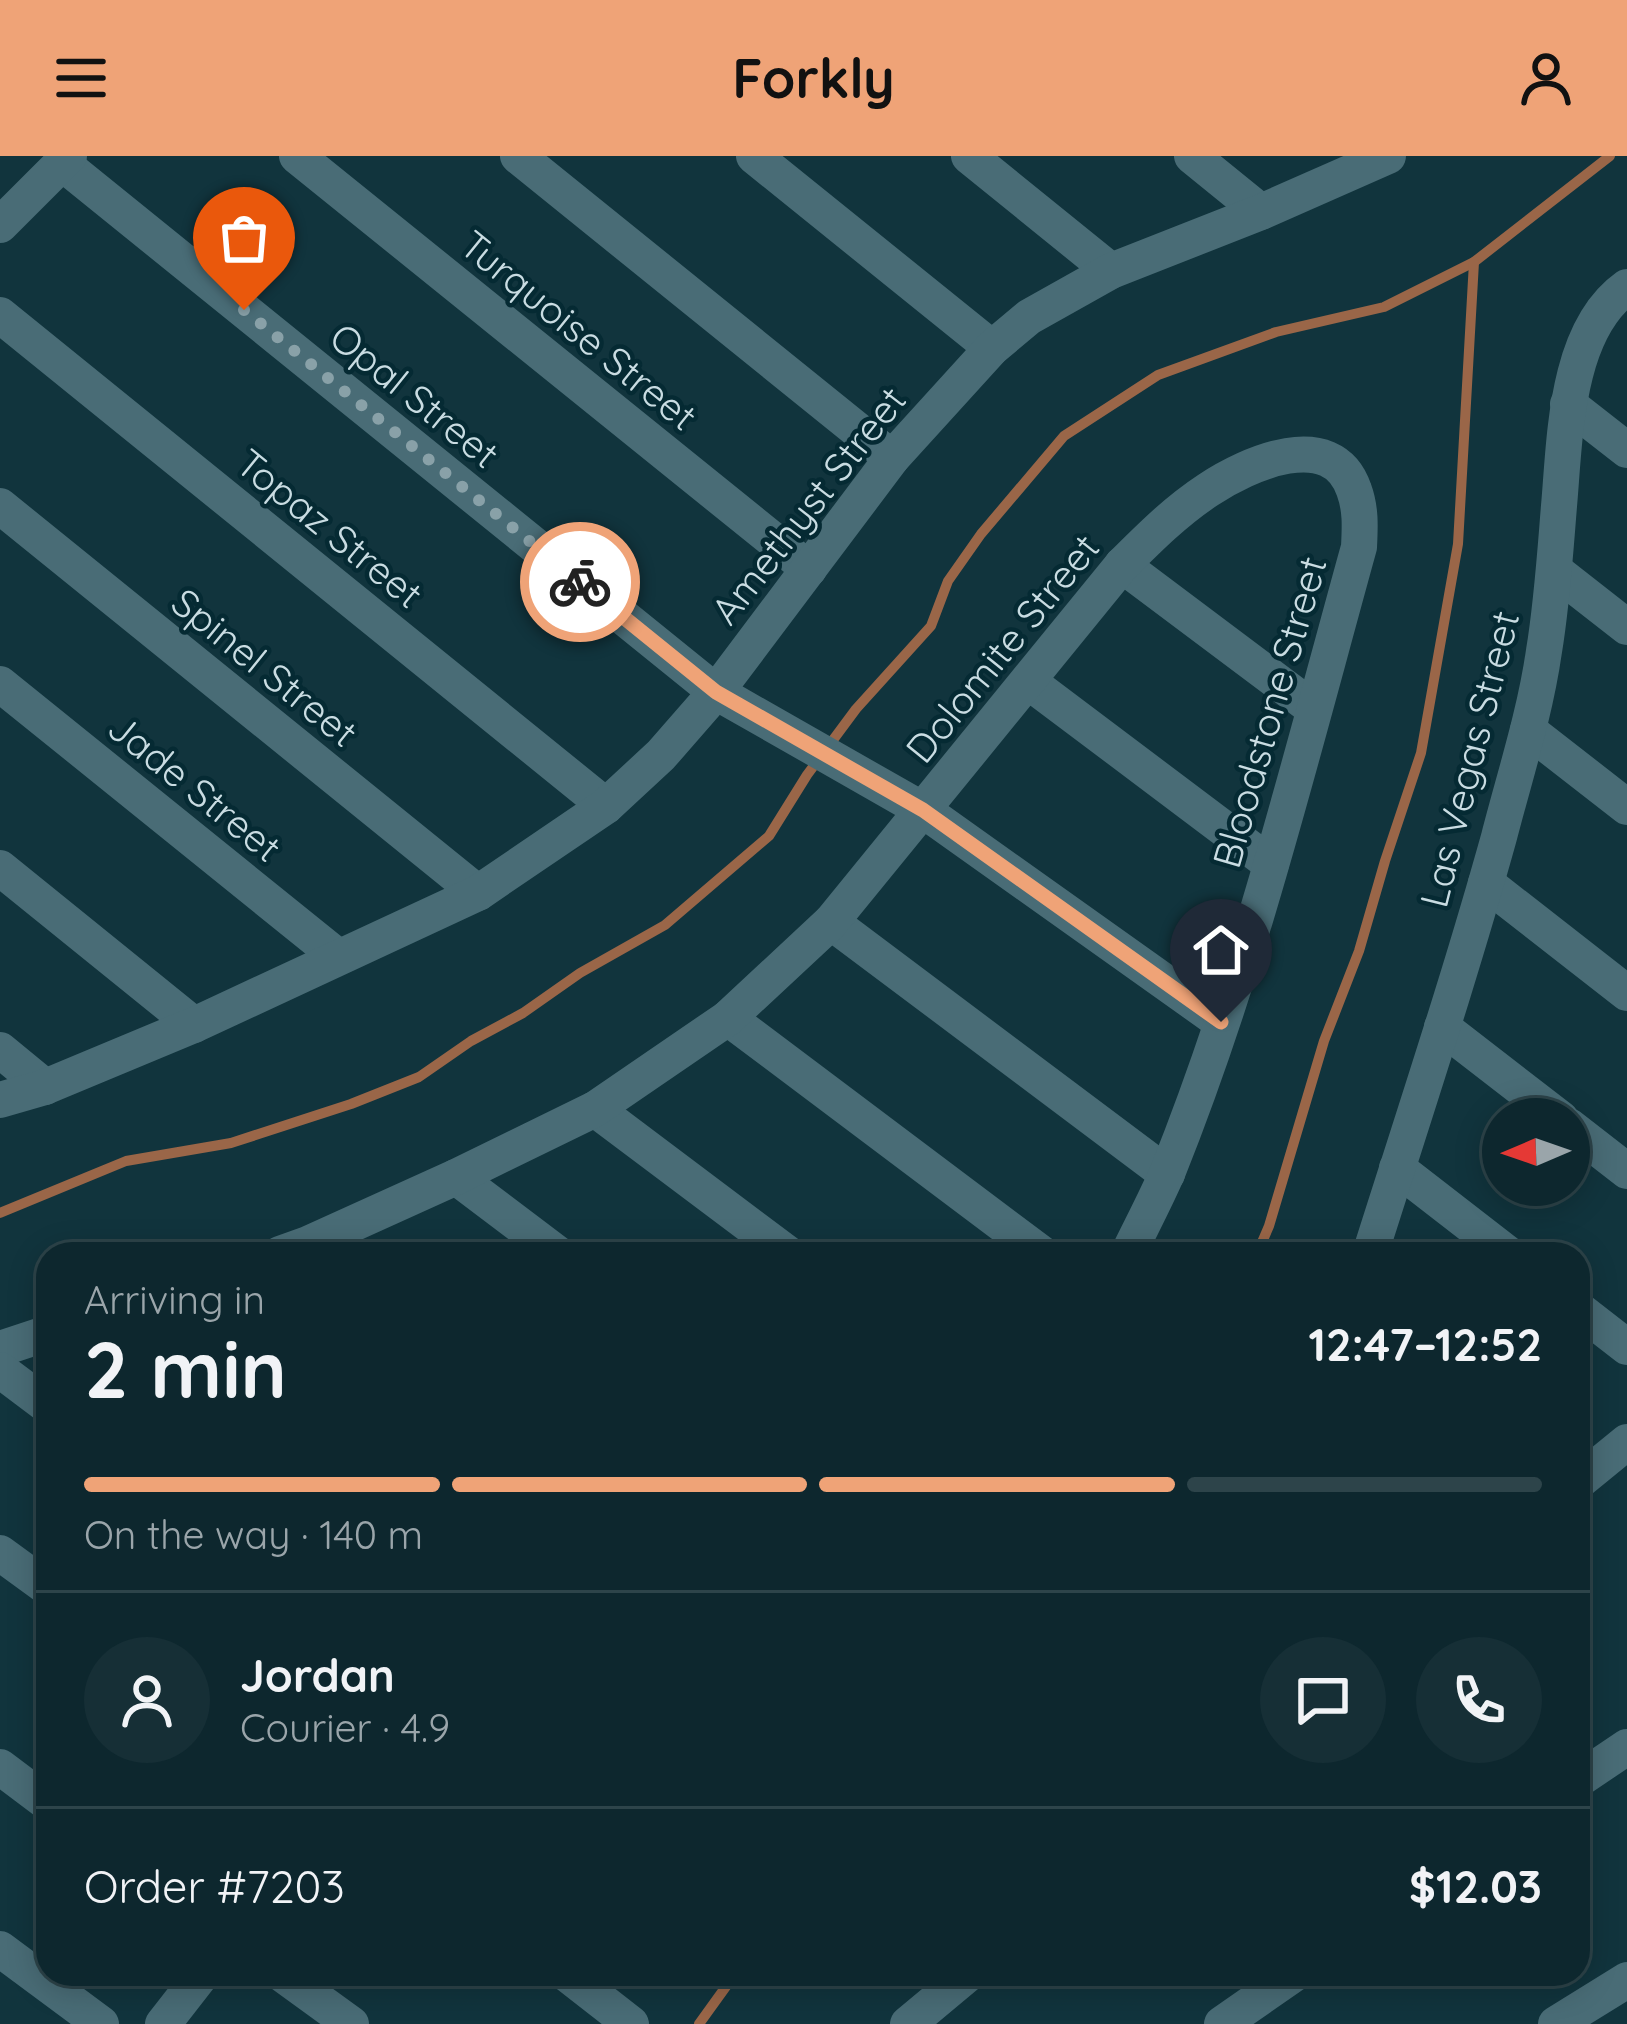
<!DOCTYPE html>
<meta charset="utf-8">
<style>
:root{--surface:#0d272e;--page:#162f36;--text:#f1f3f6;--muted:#9aa5aa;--line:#2d444a;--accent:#efa377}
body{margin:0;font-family:Quicksand,sans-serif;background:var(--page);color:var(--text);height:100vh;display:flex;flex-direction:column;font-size:45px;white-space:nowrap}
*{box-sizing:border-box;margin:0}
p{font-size:39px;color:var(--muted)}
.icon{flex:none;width:66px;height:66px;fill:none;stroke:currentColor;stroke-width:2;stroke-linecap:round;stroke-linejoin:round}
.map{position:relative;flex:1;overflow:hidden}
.drawer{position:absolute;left:36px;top:1086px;width:1554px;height:744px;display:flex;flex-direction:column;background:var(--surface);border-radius:36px;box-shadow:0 6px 30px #0003,0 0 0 3px var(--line)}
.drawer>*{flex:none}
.needle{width:78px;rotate:268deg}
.tools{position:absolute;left:1482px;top:942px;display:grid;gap:24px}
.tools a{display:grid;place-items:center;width:108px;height:108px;border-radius:50%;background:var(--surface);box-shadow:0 6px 30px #0003,0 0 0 3px var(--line);font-size:60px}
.pin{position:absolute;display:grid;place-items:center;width:102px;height:102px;color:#fff;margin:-123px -51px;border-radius:50% 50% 50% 0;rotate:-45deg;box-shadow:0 0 12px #0007}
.pin .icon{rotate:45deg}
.courier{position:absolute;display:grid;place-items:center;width:120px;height:120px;margin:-60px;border:9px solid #efa377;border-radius:50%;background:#fff;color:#222;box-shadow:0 3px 15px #0007}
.headline em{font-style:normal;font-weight:700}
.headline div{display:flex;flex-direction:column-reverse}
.headline{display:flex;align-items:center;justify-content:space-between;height:204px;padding:0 48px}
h1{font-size:78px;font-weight:700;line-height:90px}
.bar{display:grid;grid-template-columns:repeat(4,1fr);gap:18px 12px;align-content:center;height:144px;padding:0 48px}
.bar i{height:15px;border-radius:9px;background:var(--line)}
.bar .current{background:var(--accent)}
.bar p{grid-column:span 4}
.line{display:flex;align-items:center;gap:30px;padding:0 48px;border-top:3px solid var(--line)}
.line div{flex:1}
.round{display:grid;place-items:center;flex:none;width:126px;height:126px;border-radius:63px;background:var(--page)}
header{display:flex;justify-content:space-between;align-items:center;height:156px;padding:0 48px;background:var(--accent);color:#111;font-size:54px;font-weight:700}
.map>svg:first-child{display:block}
</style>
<header><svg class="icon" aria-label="menu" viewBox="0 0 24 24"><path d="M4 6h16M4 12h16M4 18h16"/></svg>Forkly<svg class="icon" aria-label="person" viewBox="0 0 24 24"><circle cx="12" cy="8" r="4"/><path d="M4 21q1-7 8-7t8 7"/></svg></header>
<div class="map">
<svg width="1627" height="1868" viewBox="0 0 1627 1868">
<rect width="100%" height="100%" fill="#11343d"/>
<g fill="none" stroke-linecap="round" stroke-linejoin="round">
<g stroke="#9a6648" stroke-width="10">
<path d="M 0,1057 L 126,1005 L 231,987 L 351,948 L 419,921 L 471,885 L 523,857 L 580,817 L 665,769 L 769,680 L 807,619 L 856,553 L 931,470 L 948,425 L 981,378 L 1064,280 L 1158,219 L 1276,176 L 1384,151 L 1474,106 L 1610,0"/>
<path d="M 1257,1098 L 1269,1070 L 1324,885 L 1359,795 L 1385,705 L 1421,597 L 1458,388 L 1474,106"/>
<path d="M 699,1868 L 735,1818"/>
</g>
<g stroke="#496c76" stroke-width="36">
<path d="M 297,0 L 809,413"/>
<path d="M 518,0 L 892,302"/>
<path d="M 754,0 L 992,192"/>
<path d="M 969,0 L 1111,115"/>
<path d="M 1192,0 L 1261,56"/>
<path d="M 62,7 L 716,536 L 923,654 L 1221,866"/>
<path d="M 0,69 L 69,0"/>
<path d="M 0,159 L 606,650"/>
<path d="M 1568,248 L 1627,294"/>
<path d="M 0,350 L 478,737"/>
<path d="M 1122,409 L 1314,553"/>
<path d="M 1554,414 L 1627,471"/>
<path d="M 1029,526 L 1271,708"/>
<path d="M 0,528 L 337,800"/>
<path d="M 1528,574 L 1627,651"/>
<path d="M 0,712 L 194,869"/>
<path d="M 1486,727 L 1627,837"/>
<path d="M 831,766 L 1167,1018"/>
<path d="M 728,862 L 1042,1098"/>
<path d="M 1442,871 L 1561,963"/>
<path d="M 0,894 L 45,931"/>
<path d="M 0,944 L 45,931 L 194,869 L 478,737 L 606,650 L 661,599 L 716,536 L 892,302 L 992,192 L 1029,161 L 1111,115 L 1261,56 L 1388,0"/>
<path d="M 595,953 L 788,1098"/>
<path d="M 1569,970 L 1627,1015"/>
<path d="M 1397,1012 L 1508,1098"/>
<path d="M 456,1021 L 558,1098"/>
<path d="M 280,1098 L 308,1088 L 456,1021 L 595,953 L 728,862 L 831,766 L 1122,409 C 1149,382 1176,355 1208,334 C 1247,308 1332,269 1354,334 C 1361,353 1360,371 1359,391 C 1301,600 1249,813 1168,1015 C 1156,1043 1141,1071 1128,1098"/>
<path d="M 1370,1098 C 1414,959 1460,821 1499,681 C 1515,619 1535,558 1544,495 C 1552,447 1555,399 1559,350 C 1565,283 1565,175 1627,131"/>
<path d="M 1578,1153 L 1627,1191"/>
<path d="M 0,1193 L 48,1177"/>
<path d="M 0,1214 L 48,1250"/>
<path d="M 1578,1326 L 1627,1286"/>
<path d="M 0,1397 L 48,1432"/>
<path d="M 0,1611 L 48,1647"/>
<path d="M 1578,1624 L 1627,1591"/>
<path d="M 0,1793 L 101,1868"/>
<path d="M 282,1818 L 351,1868"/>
<path d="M 567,1818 L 631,1868"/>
<path d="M 163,1868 L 202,1818"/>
<path d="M 908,1868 L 968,1818"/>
<path d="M 1222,1868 L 1294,1818"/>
<path d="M 1556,1868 L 1627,1824"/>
</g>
</g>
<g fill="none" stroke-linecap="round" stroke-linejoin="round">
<path stroke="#89a1a8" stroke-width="12" stroke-dasharray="0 21.6" d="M 244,154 L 580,426"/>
<path stroke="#efa377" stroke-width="15" d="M 580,426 L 716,536 L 923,654 L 1221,866"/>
</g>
<g text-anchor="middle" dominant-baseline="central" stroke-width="9" stroke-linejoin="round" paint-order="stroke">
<g font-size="39" fill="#c9dce2" stroke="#052a33">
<text transform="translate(579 174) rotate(39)">Turquoise Street</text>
<text transform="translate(415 239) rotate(39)">Opal Street</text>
<text transform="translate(808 349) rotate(-52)">Amethyst Street</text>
<text transform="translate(330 372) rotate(39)">Topaz Street</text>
<text transform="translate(1002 492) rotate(-51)">Dolomite Street</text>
<text transform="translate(265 511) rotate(39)">Spinel Street</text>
<text transform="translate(1269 556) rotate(-74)">Bloodstone Street</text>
<text transform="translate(1469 603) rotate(-76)">Las Vegas Street</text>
<text transform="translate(195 631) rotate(39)">Jade Street</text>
</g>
</g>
</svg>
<div class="tools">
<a><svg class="needle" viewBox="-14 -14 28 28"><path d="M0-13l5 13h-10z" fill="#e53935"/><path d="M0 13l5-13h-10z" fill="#9aa5aa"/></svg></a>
</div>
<div class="pin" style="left:244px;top:154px;background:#ea580c"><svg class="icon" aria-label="bag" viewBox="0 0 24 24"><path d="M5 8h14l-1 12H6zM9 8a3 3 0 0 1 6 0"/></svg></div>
<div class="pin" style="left:1221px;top:866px;background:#1f2937"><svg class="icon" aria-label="home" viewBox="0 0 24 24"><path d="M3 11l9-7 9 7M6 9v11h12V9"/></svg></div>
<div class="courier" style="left:580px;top:426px"><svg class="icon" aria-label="bike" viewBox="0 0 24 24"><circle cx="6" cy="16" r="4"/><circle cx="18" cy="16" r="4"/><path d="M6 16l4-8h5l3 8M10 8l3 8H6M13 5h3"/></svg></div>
<section class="drawer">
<div class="headline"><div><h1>2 min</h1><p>Arriving in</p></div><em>12:47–12:52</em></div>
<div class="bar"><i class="current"></i><i class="current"></i><i class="current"></i><i></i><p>On the way · 140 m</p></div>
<div class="line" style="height:216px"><a class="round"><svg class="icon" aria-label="person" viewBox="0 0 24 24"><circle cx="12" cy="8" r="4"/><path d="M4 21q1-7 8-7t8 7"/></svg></a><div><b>Jordan</b><p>Courier · 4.9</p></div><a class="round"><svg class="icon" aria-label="chat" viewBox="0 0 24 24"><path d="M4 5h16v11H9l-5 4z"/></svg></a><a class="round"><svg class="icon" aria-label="phone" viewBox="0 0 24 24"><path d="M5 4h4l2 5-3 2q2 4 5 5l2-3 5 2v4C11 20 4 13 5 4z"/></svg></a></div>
<div class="line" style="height:156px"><div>Order #7203</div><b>$12.03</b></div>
</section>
</div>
